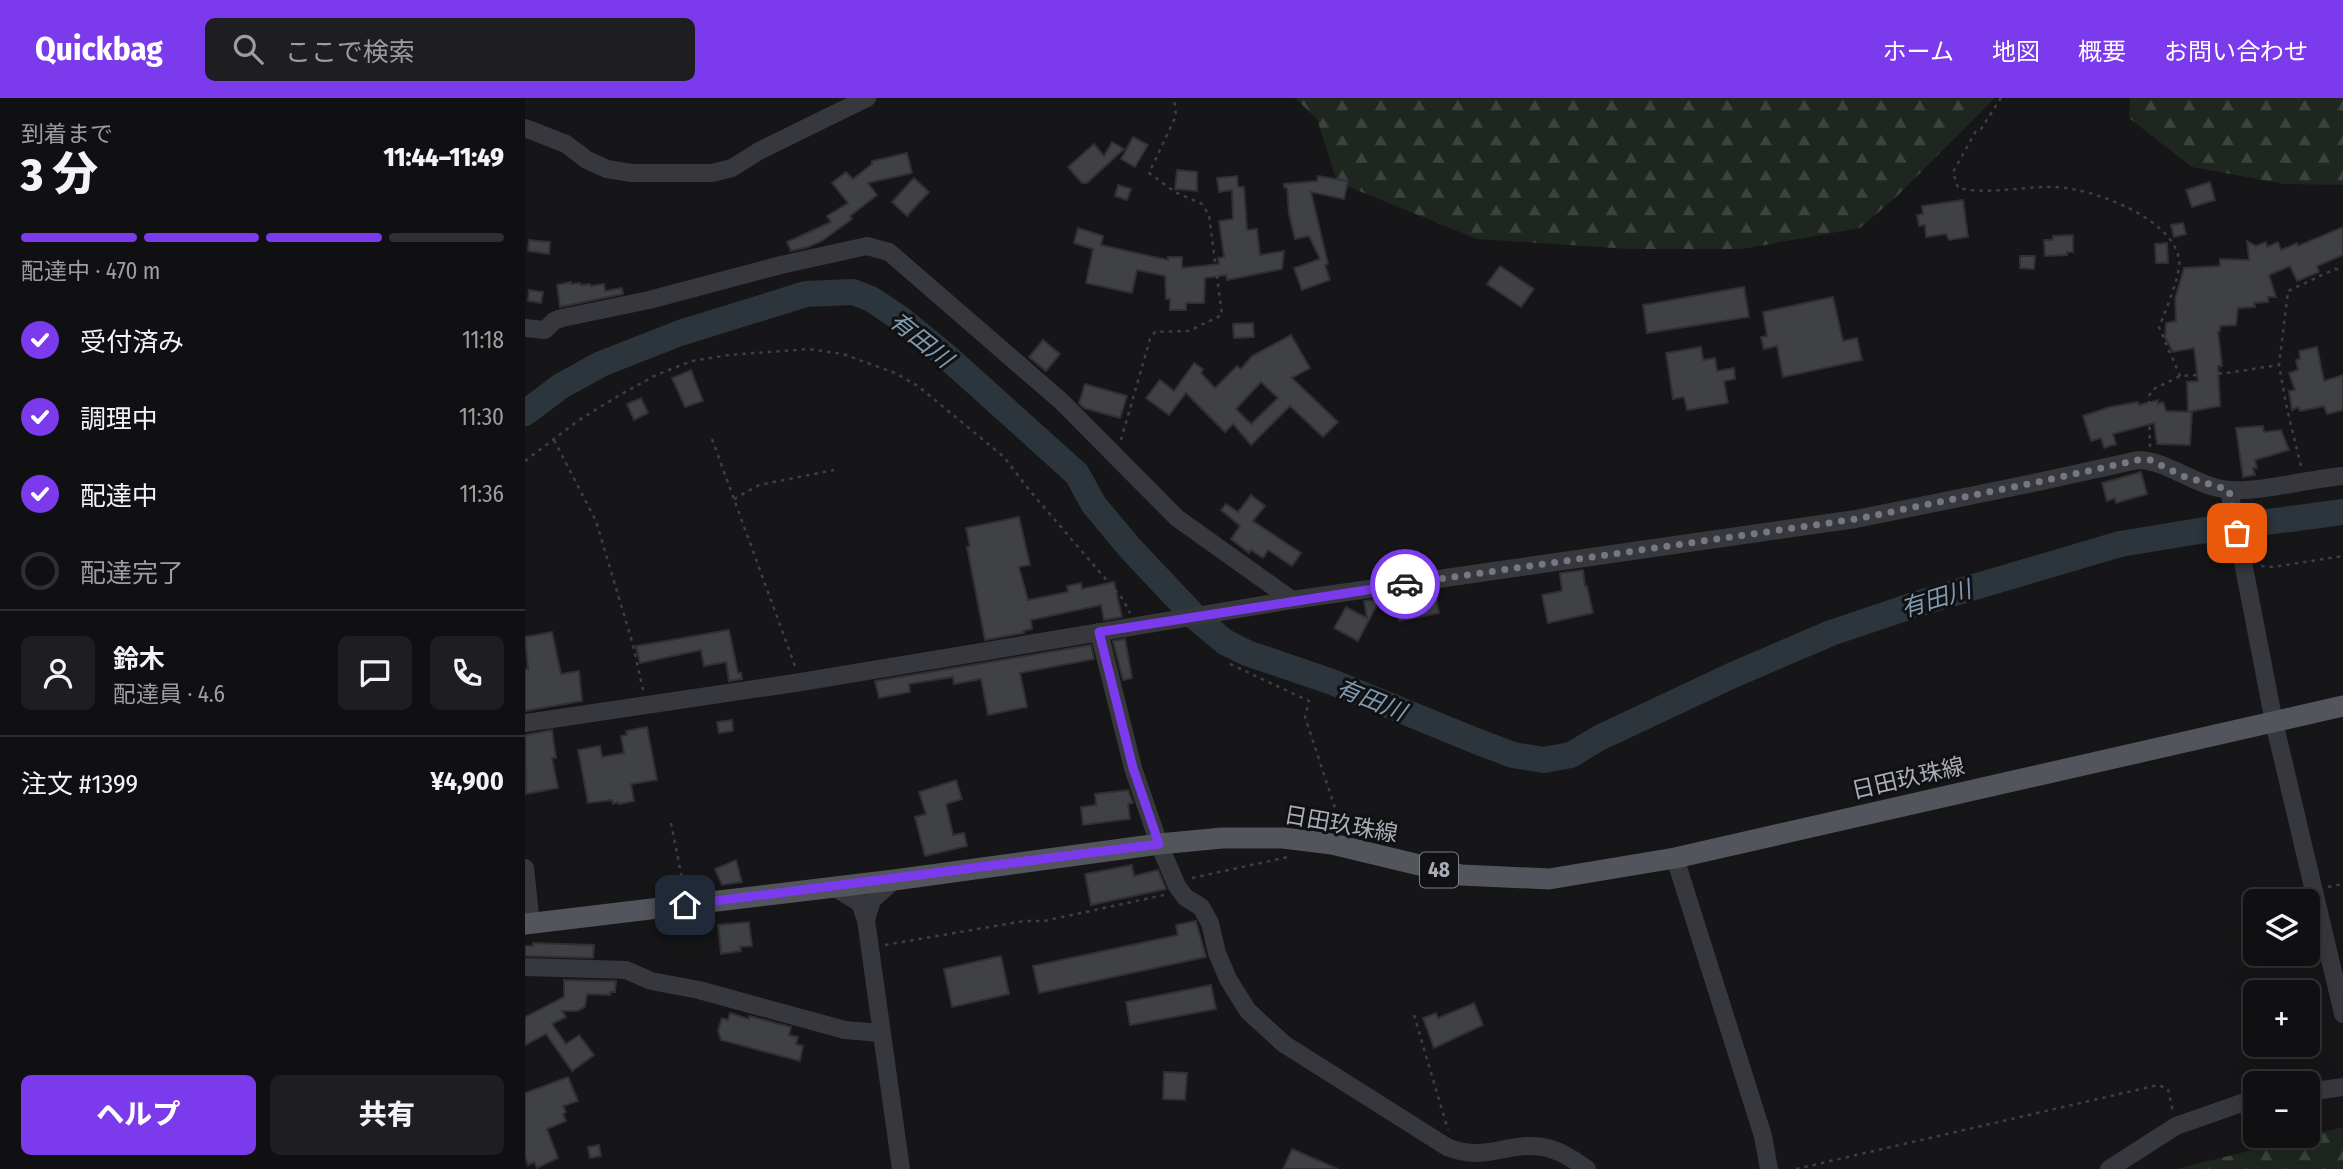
<!DOCTYPE html>
<html lang="ja">
<meta charset="utf-8">
<style>
:root{--surface:#101012;--page:#1e1e20;--text:#f1f3f6;--muted:#9c9d9f;--line:#303032;--accent:#7c3aed}
body{margin:0;font-family:"Fira Sans Condensed","Noto Sans JP",sans-serif;background:var(--page);color:var(--text);height:100vh;display:flex;flex-direction:column;font-size:26px;white-space:nowrap}
*{box-sizing:border-box;margin:0}
p{font-size:23px;color:var(--muted)}
.icon{flex:none;width:38px;height:38px;fill:none;stroke:currentColor;stroke-width:2;stroke-linecap:round;stroke-linejoin:round}
.map{position:relative;flex:1;overflow:hidden}
.details{display:flex;flex-direction:column;background:var(--surface);width:525px}
.details>*{flex:none}
.fabs{position:absolute;left:1718px;top:791px;display:grid;gap:14px}
.fabs a{display:grid;place-items:center;width:77px;height:77px;border-radius:10px;background:var(--surface);box-shadow:0 7px 28px #0002,0 0 0 2px var(--line);font-size:35px}
.pin{position:absolute;display:grid;place-items:center;width:60px;height:60px;color:#fff;margin:-30px;border-radius:14px;box-shadow:0 4px 10px #0006}
.courier{position:absolute;display:grid;place-items:center;width:70px;height:70px;margin:-35px;border:5px solid #7c3aed;border-radius:50%;background:#fff;color:#222;box-shadow:0 2px 9px #0007}
.overview em{font-style:normal;font-weight:800}
.overview div{display:flex;flex-direction:column-reverse}
.overview{display:flex;align-items:center;justify-content:space-between;height:119px;padding:0 21px}
h1{font-size:46px;font-weight:800;line-height:52px}
.bar{display:grid;grid-template-columns:repeat(4,1fr);gap:10px 7px;align-content:center;height:84px;padding:0 21px}
.bar i{height:9px;border-radius:5px;background:var(--line)}
.bar .current{background:var(--accent)}
.bar p{grid-column:span 4}
.line{display:flex;align-items:center;gap:18px;padding:0 21px;border-top:2px solid var(--line)}
.line div{flex:1}
.round{display:grid;place-items:center;flex:none;width:74px;height:74px;border-radius:10px;background:var(--page)}
ol{padding:0 21px;list-style:none}
li{display:flex;align-items:center;gap:21px;height:77px}
li p{margin-inline-start:auto}
li .icon{padding:7px;border-radius:50%;background:var(--accent);color:#fff;stroke-width:4}
li:last-child{color:var(--muted)}
li i{width:38px;height:38px;border:4px solid var(--line);border-radius:50%}
.button{display:flex;gap:14px;margin-top:auto;padding:14px 21px}
.button a{flex:1;height:80px;border-radius:10px;background:var(--accent);color:#fff;font-size:28px;font-weight:800;line-height:80px;text-align:center}
.button a+a{background:var(--page);color:var(--text)}
header{display:flex;align-items:center;gap:42px;box-sizing:border-box;height:98px;padding:0 35px;background:var(--accent);color:#fff}
header strong{font-size:33px}
nav{display:flex;gap:38px;margin-inline-start:auto;font-size:24px}
.search{width:490px;height:63px;background:var(--page);display:flex;align-items:center;gap:18px;box-sizing:border-box;padding:0 24px;border-radius:10px;color:var(--muted);font-size:26px}
main{display:flex;flex:1;min-height:0}
.map>svg:first-child{display:block}
</style>
<header>
<strong>Quickbag</strong>
<div class="search"><svg class="icon" aria-label="search" viewBox="0 0 24 24"><circle cx="10" cy="10" r="6"/><path d="M15 15l6 6"/></svg>ここで検索</div>
<nav><a>ホーム</a><a>地図</a><a>概要</a><a>お問い合わせ</a></nav>
</header>
<main>
<section class="details">
<div class="overview"><div><h1>3 分</h1><p>到着まで</p></div><em>11:44–11:49</em></div>
<div class="bar"><i class="current"></i><i class="current"></i><i class="current"></i><i></i><p>配達中 · 470 m</p></div>
<ol>
<li><svg class="icon" aria-label="check" viewBox="0 0 24 24"><path d="M5 12l5 5 9-10"/></svg>受付済み<p>11:18</p></li>
<li><svg class="icon" aria-label="check" viewBox="0 0 24 24"><path d="M5 12l5 5 9-10"/></svg>調理中<p>11:30</p></li>
<li><svg class="icon" aria-label="check" viewBox="0 0 24 24"><path d="M5 12l5 5 9-10"/></svg>配達中<p>11:36</p></li>
<li><i></i>配達完了</li>
</ol>
<div class="line" style="height:126px"><a class="round"><svg class="icon" aria-label="person" viewBox="0 0 24 24"><circle cx="12" cy="8" r="4"/><path d="M4 21q1-7 8-7t8 7"/></svg></a><div><b>鈴木</b><p>配達員 · 4.6</p></div><a class="round"><svg class="icon" aria-label="chat" viewBox="0 0 24 24"><path d="M4 5h16v11H9l-5 4z"/></svg></a><a class="round"><svg class="icon" aria-label="phone" viewBox="0 0 24 24"><path d="M5 4h4l2 5-3 2q2 4 5 5l2-3 5 2v4C11 20 4 13 5 4z"/></svg></a></div>
<div class="line" style="height:91px"><div>注文 #1399</div><b>¥4,900</b></div>
<div class="button"><a>ヘルプ</a><a>共有</a></div>
</section>
<div class="map">
<svg width="1818" height="1071" viewBox="0 0 1818 1071">
<defs>
<pattern id="forest-firs" width="22" height="20" patternUnits="userSpaceOnUse" patternTransform="scale(1.75)"><rect width="22" height="20" fill="#1e261f"/><path d="M5 1l3.5 6h-7zM16 11l3.5 6h-7z" fill="#3c433d"/></pattern>
</defs>
<rect width="100%" height="100%" fill="#161618"/>
<g fill="url(#forest-firs)">
<path d="M 770,0 L 1470,0 L 1372,98 L 1335,130 L 1217,151 L 1104,151 L 952,141 L 812,84 L 792,21 Z"/>
<path d="M 1605,0 L 1818,0 L 1818,87 L 1759,86 L 1667,69 L 1604,20 Z"/>
<path d="M 1818,1029 L 1818,1071 L 1652,1071 Z"/>
</g>
<g fill="none" stroke-linecap="round" stroke-linejoin="round">
<path stroke="#2c353c" stroke-width="26" d="M 0,315 L 36,288 L 76,266 L 155,235 L 281,196 L 328,194 L 346,201 L 376,221 L 420,257 L 552,376 L 569,407 L 605,450 L 670,519 L 700,544 L 722,555 L 807,584 L 951,643 L 988,657 L 1019,662 L 1046,657 L 1074,640 L 1208,577 L 1306,535 L 1395,505 L 1595,446 L 1674,433 L 1818,414"/>
</g>
<g fill="#404145" stroke="#303034" stroke-width="2" fill-rule="evenodd">
<path d="M 608,39 L 623,47 L 610,69 L 596,61 Z"/>
<path d="M 587,44 L 599,51 L 562,85 L 557,85 L 543,69 L 569,46 L 579,58 Z"/>
<path d="M 382,55 L 387,75 L 343,85 L 352,97 L 325,118 L 327,121 L 297,143 L 283,149 L 266,153 L 262,144 L 306,124 L 302,118 L 323,105 L 307,85 L 321,74 L 328,81 L 347,66 L 347,63 Z"/>
<path d="M 652,72 L 672,74 L 672,93 L 650,91 Z"/>
<path d="M 712,78 L 713,89 L 719,89 L 722,132 L 732,131 L 735,157 L 759,153 L 757,171 L 702,182 L 701,177 L 680,180 L 679,205 L 661,205 L 661,212 L 645,212 L 645,201 L 641,201 L 640,178 L 612,172 L 607,195 L 561,185 L 568,151 L 549,145 L 553,130 L 578,138 L 576,147 L 643,162 L 643,159 L 657,159 L 657,170 L 694,166 L 693,160 L 699,159 L 694,123 L 708,121 L 707,92 L 694,94 L 692,80 Z"/>
<path d="M 793,78 L 823,83 L 819,101 L 786,94 L 803,166 L 800,167 L 805,182 L 777,192 L 769,170 L 795,161 L 784,138 L 770,141 L 764,116 L 762,90 L 759,89 L 759,86 L 792,83 Z"/>
<path d="M 389,80 L 404,94 L 382,118 L 367,104 Z"/>
<path d="M 1685,84 L 1690,102 L 1667,109 L 1661,92 Z"/>
<path d="M 593,87 L 606,91 L 602,102 L 590,98 Z"/>
<path d="M 1438,102 L 1443,139 L 1424,142 L 1421,136 L 1401,139 L 1400,127 L 1394,128 L 1392,117 L 1398,116 L 1397,108 Z"/>
<path d="M 1658,125 L 1661,136 L 1649,139 L 1646,127 Z"/>
<path d="M 1818,129 L 1818,157 L 1792,168 L 1794,174 L 1772,183 L 1765,168 L 1744,177 L 1751,199 L 1743,199 L 1743,204 L 1729,205 L 1730,209 L 1713,210 L 1711,227 L 1695,228 L 1695,233 L 1693,234 L 1697,268 L 1693,268 L 1695,308 L 1663,314 L 1662,284 L 1673,283 L 1669,250 L 1648,254 L 1640,239 L 1641,225 L 1651,223 L 1650,201 L 1659,170 L 1695,168 L 1695,161 L 1724,162 L 1722,143 L 1731,148 L 1741,144 L 1742,149 L 1753,144 L 1756,152 L 1772,145 L 1773,148 Z"/>
<path d="M 1548,137 L 1548,154 L 1542,154 L 1542,157 L 1520,158 L 1519,142 L 1528,142 L 1528,138 Z"/>
<path d="M 4,142 L 25,144 L 24,156 L 3,153 Z"/>
<path d="M 1642,145 L 1643,165 L 1631,165 L 1630,146 Z"/>
<path d="M 1495,158 L 1510,158 L 1509,171 L 1495,170 Z"/>
<path d="M 975,168 L 1009,191 L 996,209 L 962,186 Z"/>
<path d="M 46,184 L 46,186 L 55,185 L 56,187 L 65,186 L 66,188 L 79,186 L 80,193 L 97,190 L 98,196 L 35,209 L 32,187 Z"/>
<path d="M 1219,189 L 1224,219 L 1122,235 L 1118,207 Z"/>
<path d="M 4,192 L 18,194 L 16,205 L 3,203 Z"/>
<path d="M 1308,199 L 1318,243 L 1332,240 L 1337,262 L 1258,279 L 1252,248 L 1239,251 L 1236,239 L 1242,238 L 1238,214 Z"/>
<path d="M 728,225 L 729,239 L 709,240 L 708,226 Z"/>
<path d="M 766,237 L 785,270 L 767,280 L 813,324 L 798,339 L 765,308 L 726,347 L 708,326 L 700,334 L 661,295 L 644,317 L 621,300 L 635,282 L 649,293 L 669,265 L 678,271 L 676,275 L 690,290 L 712,268 L 716,271 L 727,258 ZM 736,284 L 753,300 L 726,326 L 711,311 Z"/>
<path d="M 518,242 L 535,256 L 521,273 L 504,259 Z"/>
<path d="M 1176,249 L 1178,262 L 1190,260 L 1192,273 L 1209,270 L 1210,281 L 1199,283 L 1203,305 L 1162,312 L 1159,299 L 1148,301 L 1141,255 Z"/>
<path d="M 1792,249 L 1799,283 L 1818,277 L 1818,312 L 1802,316 L 1799,308 L 1775,313 L 1773,309 L 1767,312 L 1764,293 L 1770,292 L 1764,275 L 1773,272 L 1771,262 L 1775,261 L 1774,253 Z"/>
<path d="M 166,272 L 178,303 L 160,309 L 147,280 Z"/>
<path d="M 560,286 L 602,298 L 595,320 L 559,310 L 554,305 Z"/>
<path d="M 116,300 L 123,315 L 109,322 L 102,306 Z"/>
<path d="M 1633,302 L 1633,306 L 1638,304 L 1641,313 L 1667,314 L 1665,347 L 1632,346 L 1629,325 L 1588,336 L 1591,346 L 1579,350 L 1576,340 L 1566,343 L 1558,318 L 1585,309 L 1613,304 L 1614,307 Z"/>
<path d="M 1738,328 L 1739,334 L 1756,332 L 1764,352 L 1730,362 L 1732,370 L 1728,370 L 1730,377 L 1718,379 L 1711,330 Z"/>
<path d="M 1616,374 L 1622,396 L 1591,405 L 1590,400 L 1582,403 L 1577,385 Z"/>
<path d="M 726,397 L 740,408 L 728,423 L 776,455 L 767,468 L 743,452 L 738,460 L 726,452 L 724,455 L 706,441 L 715,428 L 696,412 L 701,406 L 713,414 Z"/>
<path d="M 494,419 L 505,467 L 494,469 L 503,502 L 543,494 L 542,488 L 556,485 L 557,491 L 589,484 L 597,519 L 579,522 L 576,507 L 506,522 L 507,531 L 498,533 L 499,535 L 460,542 L 442,449 L 445,448 L 441,430 Z"/>
<path d="M 1058,472 L 1060,488 L 1062,488 L 1068,515 L 1023,525 L 1017,497 L 1037,493 L 1035,475 Z"/>
<path d="M 910,495 L 914,515 L 874,523 L 871,502 Z"/>
<path d="M 855,501 L 833,543 L 809,530 L 821,509 L 842,520 L 839,503 Z"/>
<path d="M 204,532 L 213,575 L 216,575 L 217,581 L 204,583 L 201,564 L 179,568 L 176,552 L 115,565 L 111,548 Z"/>
<path d="M 27,534 L 36,576 L 54,573 L 57,603 L 0,613 L 0,571 L 3,571 L 0,539 Z"/>
<path d="M 600,541 L 607,580 L 598,582 L 588,543 Z"/>
<path d="M 566,547 L 569,561 L 495,575 L 502,609 L 463,617 L 456,581 L 429,586 L 428,579 L 384,586 L 385,594 L 354,600 L 350,583 Z"/>
<path d="M 207,622 L 208,633 L 194,635 L 192,624 Z"/>
<path d="M 122,629 L 132,682 L 106,686 L 109,703 L 94,706 L 93,704 L 88,706 L 87,702 L 63,705 L 53,652 L 75,648 L 77,659 L 99,655 L 96,638 L 102,637 L 101,633 Z"/>
<path d="M 27,632 L 31,660 L 27,660 L 33,690 L 1,696 L 0,637 Z"/>
<path d="M 431,682 L 437,701 L 421,706 L 428,737 L 439,735 L 442,748 L 400,758 L 390,719 L 401,716 L 394,694 Z"/>
<path d="M 603,692 L 608,705 L 603,706 L 605,721 L 558,727 L 556,709 L 571,707 L 570,696 Z"/>
<path d="M 211,762 L 217,784 L 197,787 L 190,771 Z"/>
<path d="M 607,767 L 609,778 L 633,772 L 641,791 L 566,807 L 560,776 Z"/>
<path d="M 671,823 L 681,859 L 514,895 L 508,868 L 653,837 L 651,827 Z"/>
<path d="M 224,824 L 227,848 L 215,849 L 216,853 L 196,856 L 193,827 Z"/>
<path d="M 8,845 L 69,847 L 68,860 L 0,858 L 0,848 L 8,848 Z"/>
<path d="M 476,858 L 484,896 L 427,909 L 419,871 Z"/>
<path d="M 39,882 L 91,883 L 90,894 L 85,894 L 85,897 L 62,896 L 60,909 L 52,913 L 37,913 L 41,919 L 27,926 L 41,946 L 54,937 L 69,957 L 47,973 L 21,936 L 0,947 L 0,919 L 39,899 Z"/>
<path d="M 686,887 L 691,911 L 605,927 L 601,904 Z"/>
<path d="M 949,905 L 958,927 L 909,950 L 898,920 L 911,915 L 913,920 Z"/>
<path d="M 205,915 L 224,921 L 224,918 L 266,929 L 264,937 L 273,939 L 271,946 L 278,948 L 275,963 L 196,942 L 193,932 L 197,920 L 203,922 Z"/>
<path d="M 639,974 L 662,975 L 660,1002 L 638,1001 Z"/>
<path d="M 43,979 L 53,1003 L 38,1008 L 41,1014 L 38,1016 L 41,1023 L 22,1031 L 33,1060 L 12,1070 L 9,1064 L 3,1067 L 0,1058 L 0,995 Z"/>
<path d="M 74,1047 L 76,1058 L 65,1060 L 63,1049 Z"/>
<path d="M 767,1051 L 813,1071 L 758,1071 Z"/>
</g>
<g fill="none" stroke-linecap="round" stroke-linejoin="round">
<g stroke="#3d3f44" stroke-width="2.5" stroke-dasharray="3.5 5" stroke-linecap="butt">
<path d="M 1476,0 L 1456,31 L 1451,33 L 1428,74 L 1433,90 C 1466,97 1497,88 1530,89 C 1566,90 1649,120 1654,162 C 1656,176 1640,215 1634,229 L 1655,278"/>
<path d="M 187,341 L 270,568"/>
<path d="M 29,342 L 71,423 L 108,547 L 118,592"/>
<path d="M 596,342 L 625,241 L 630,234 L 664,233 L 697,217 L 684,117 L 677,106 L 650,94 L 624,75 L 651,18 L 649,0"/>
<path d="M 1625,349 L 1624,298 L 1627,292 L 1655,278 L 1702,275 L 1754,267"/>
<path d="M 0,363 L 54,322 L 93,298 L 131,277 L 167,263 L 204,257 L 284,251 L 318,256 L 370,275 L 393,288 L 479,359 L 505,393 L 597,500 L 605,515"/>
<path d="M 1776,368 L 1762,311 L 1754,267 L 1763,193 L 1810,171 L 1818,172"/>
<path d="M 209,401 L 234,387 L 309,372"/>
<path d="M 1736,468 L 1748,469 L 1818,458"/>
<path d="M 705,566 L 784,603 L 780,619 L 817,731"/>
<path d="M 146,725 L 159,791"/>
<path d="M 667,780 L 763,759"/>
<path d="M 1803,789 L 1818,786"/>
<path d="M 360,847 L 499,823 L 519,823 L 639,797"/>
<path d="M 889,917 L 923,1032"/>
<path d="M 1271,1071 L 1633,987 L 1643,991 L 1648,1014"/>
</g>
<g stroke="#37383d" stroke-width="18">
<path d="M 0,30 L 41,46 L 62,62 L 82,71 L 106,75 L 187,75 L 207,70 L 234,53 L 342,0"/>
<path d="M 0,230 L 20,232 L 29,223 L 37,220 L 124,202 L 256,167 L 342,148 L 364,154 L 536,303 L 652,420 L 767,502"/>
<path d="M 1704,392 L 1749,624 L 1818,916"/>
<path d="M 574,534 L 608,670 L 634,746 L 652,788 L 660,799 L 676,809 L 685,825 L 692,855 L 703,881 L 723,913 L 759,946 L 922,1049 C 961,1065 982,1043 1018,1049 C 1035,1052 1049,1062 1062,1071"/>
<path d="M 0,625 L 276,584 L 767,502 L 1331,421 L 1513,384 L 1613,362 C 1642,362 1673,390 1705,392 C 1737,394 1784,381 1818,378"/>
<path d="M 1150,760 L 1238,1038 L 1244,1071"/>
<path d="M 0,770 L 6,826"/>
<path d="M 309,789 L 335,805 L 341,822 L 376,1071"/>
<path d="M 341,822 L 347,802 L 369,782"/>
<path d="M 0,869 L 101,872 L 126,883 L 174,892 L 320,932 L 356,935"/>
<path d="M 1783,994 L 1818,989"/>
<path d="M 1584,1071 L 1651,1028 L 1731,1000"/>
</g>
<path stroke="#53555c" stroke-width="21" d="M 0,826 L 369,782 L 634,746 L 697,740 L 758,740 L 807,746 L 936,777 L 1024,781 L 1150,760 L 1818,608"/>
</g>
<g fill="none" stroke-linecap="round" stroke-linejoin="round">
<path stroke="#757880" stroke-width="7" stroke-dasharray="0 12.6" d="M 880,486 L 1331,421 L 1513,384 L 1613,362 L 1625,362 L 1658,378 L 1704,392 L 1712,435"/>
<path stroke="#7c3aed" stroke-width="9" d="M 160,807 L 634,746 L 608,670 L 574,534 L 880,486"/>
</g>
<g text-anchor="middle" dominant-baseline="central" stroke-width="6" stroke-linejoin="round" paint-order="stroke">
<rect fill="#111113" stroke="#7b7e86" stroke-width="2" x="895" y="754.5" width="38" height="35" rx="5"/>
<g font-size="21" font-weight="bold" fill="#a8adb8">
<text x="914" y="772">48</text>
</g>
<g font-size="23" fill="#a8adb8" stroke="#111113">
<text transform="translate(1383 680) rotate(-13)">日田玖珠線</text>
<text transform="translate(816 726) rotate(10)">日田玖珠線</text>
</g>
<g font-size="24" font-style="italic" fill="#7f9bb3" stroke="#111113">
<text transform="translate(396 242) rotate(39)">有田川</text>
<text transform="translate(1411 501) rotate(-17)">有田川</text>
<text transform="translate(846 602) rotate(22)">有田川</text>
</g>
</g>
</svg>
<div class="fabs">
<a><svg class="icon" aria-label="layers" viewBox="0 0 24 24"><path d="M12 4l9 5-9 5-9-5zM3 14l9 5 9-5"/></svg></a>
<a>+</a>
<a>−</a>
</div>
<div class="pin" style="left:1712px;top:435px;background:#ea580c"><svg class="icon" aria-label="bag" viewBox="0 0 24 24"><path d="M5 8h14l-1 12H6zM9 8a3 3 0 0 1 6 0"/></svg></div>
<div class="pin" style="left:160px;top:807px;background:#1f2937"><svg class="icon" aria-label="home" viewBox="0 0 24 24"><path d="M3 11l9-7 9 7M6 9v11h12V9"/></svg></div>
<div class="courier" style="left:880px;top:486px"><svg class="icon" aria-label="car" viewBox="0 0 24 24"><path d="M5 17H2v-5l4-1 3-4h7l3 4 3 1v5h-3M9 17h6M6 11h13"/><circle cx="7" cy="17" r="2"/><circle cx="17" cy="17" r="2"/></svg></div>
</div>
</main>
